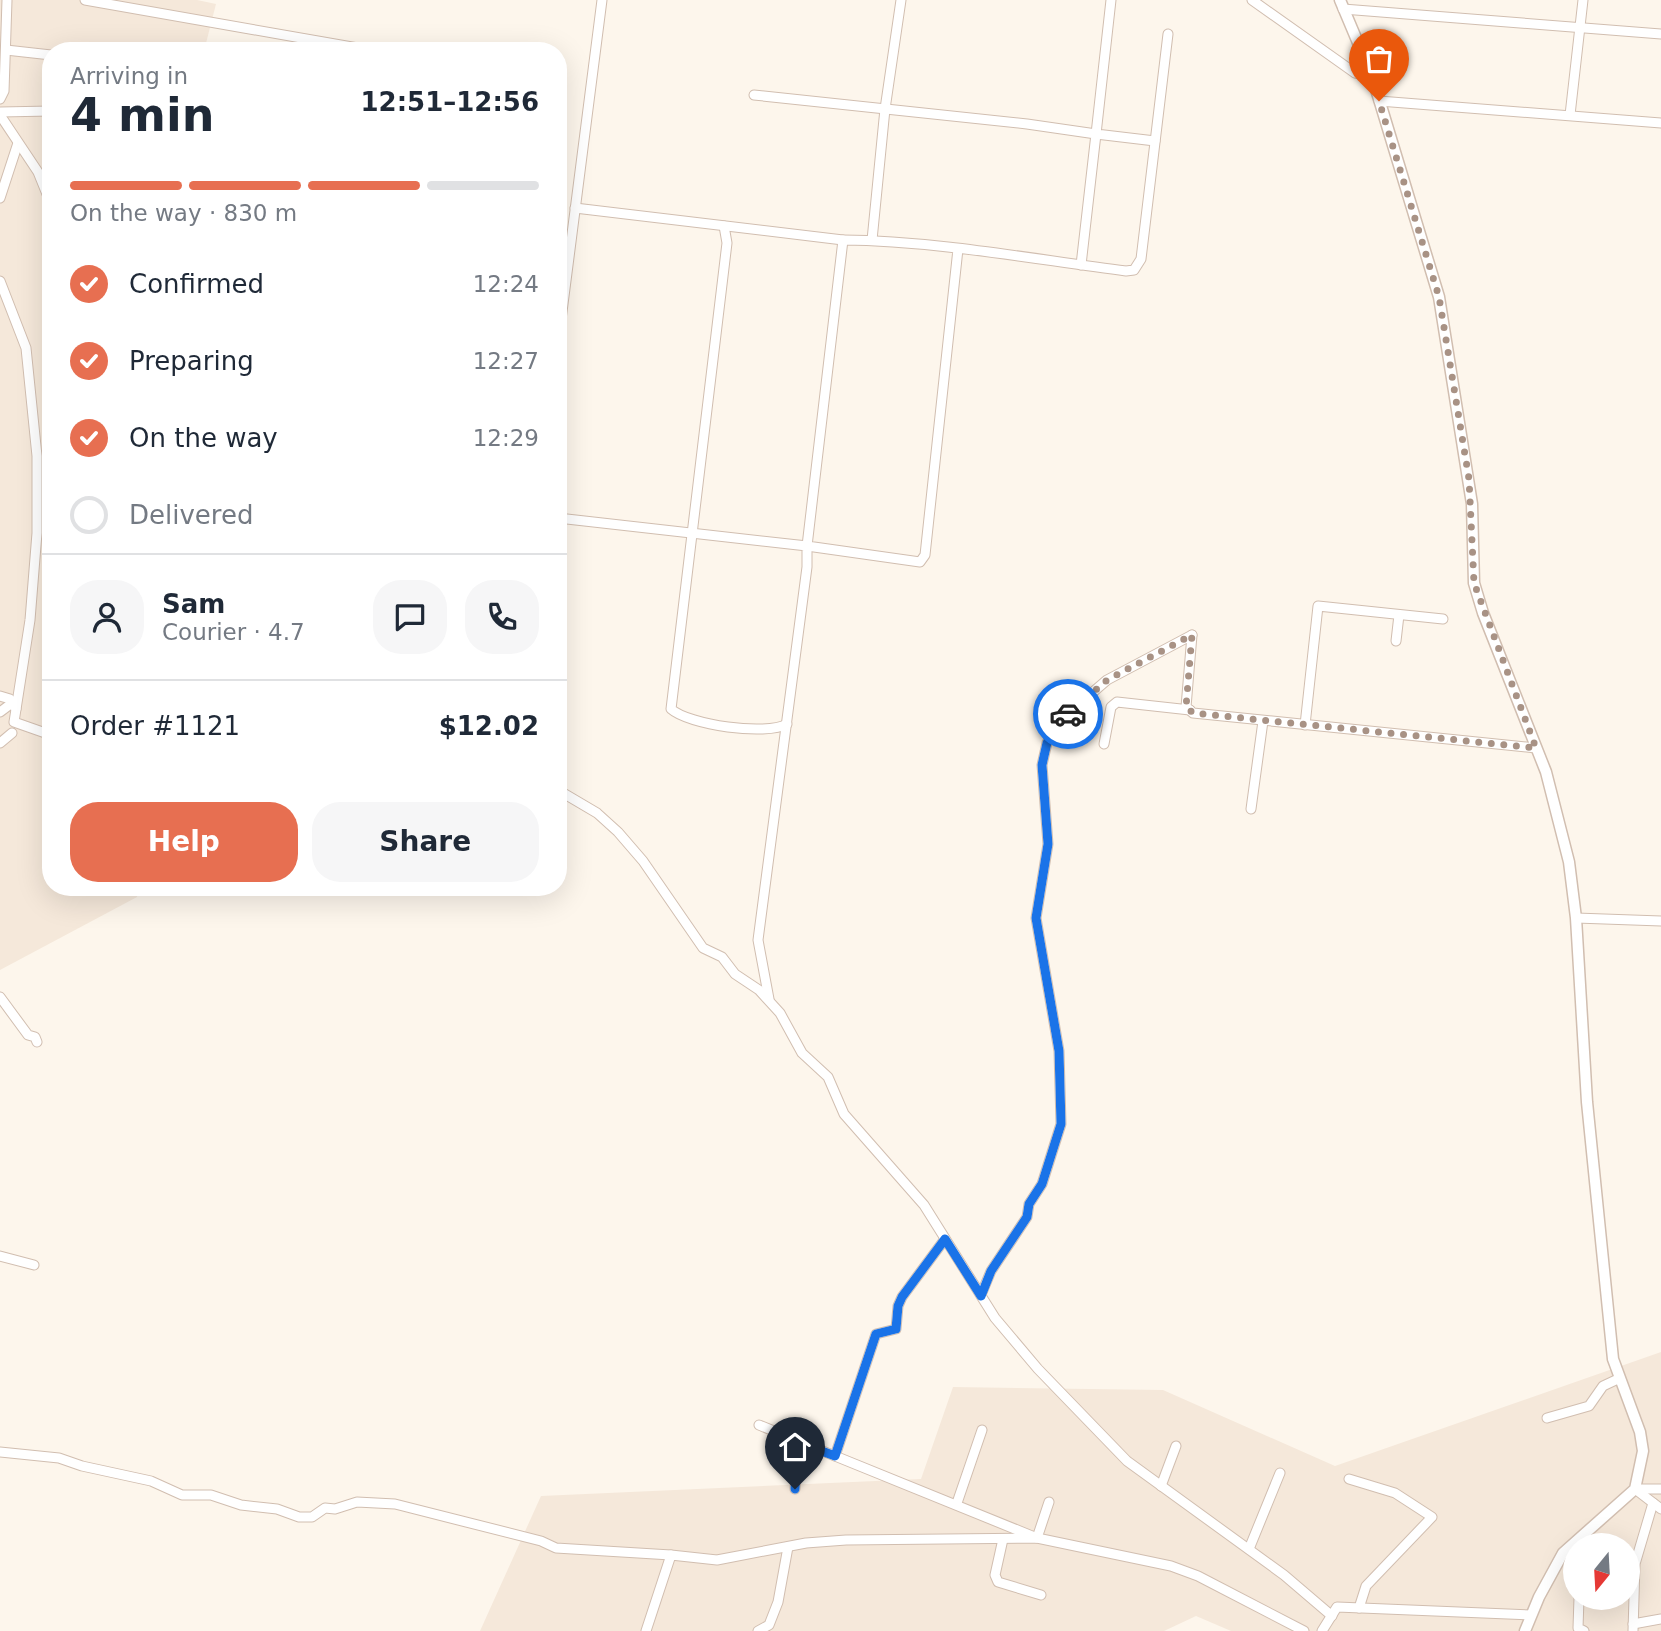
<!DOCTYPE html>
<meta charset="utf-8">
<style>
:root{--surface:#fff;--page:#f6f6f7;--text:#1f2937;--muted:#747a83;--line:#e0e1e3;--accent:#e76f51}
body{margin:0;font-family:"DejaVu Sans",sans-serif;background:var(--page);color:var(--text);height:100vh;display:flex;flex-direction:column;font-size:26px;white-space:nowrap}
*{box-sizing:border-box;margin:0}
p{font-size:23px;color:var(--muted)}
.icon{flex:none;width:38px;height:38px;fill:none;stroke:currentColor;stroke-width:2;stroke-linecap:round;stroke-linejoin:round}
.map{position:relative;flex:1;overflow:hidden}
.side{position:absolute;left:42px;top:42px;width:525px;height:854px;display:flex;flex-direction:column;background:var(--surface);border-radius:28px;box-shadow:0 7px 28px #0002}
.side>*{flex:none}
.needle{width:46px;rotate:198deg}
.controls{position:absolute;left:1563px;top:1533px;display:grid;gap:14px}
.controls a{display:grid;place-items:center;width:77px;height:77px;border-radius:50%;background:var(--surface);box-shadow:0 7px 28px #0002;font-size:35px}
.pin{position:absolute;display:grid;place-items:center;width:60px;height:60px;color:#fff;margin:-72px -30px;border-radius:50% 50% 50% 0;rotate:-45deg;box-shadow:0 0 7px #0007}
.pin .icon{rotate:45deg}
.courier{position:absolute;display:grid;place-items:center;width:70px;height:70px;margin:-35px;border:5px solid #1a73e8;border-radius:50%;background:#fff;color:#222;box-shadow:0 2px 9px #0007}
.head em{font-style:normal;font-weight:700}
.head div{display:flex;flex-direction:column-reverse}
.head{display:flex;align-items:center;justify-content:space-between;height:119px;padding:0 28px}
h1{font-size:46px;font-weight:700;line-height:52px}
.bar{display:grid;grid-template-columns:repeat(4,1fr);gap:10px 7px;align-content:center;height:84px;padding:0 28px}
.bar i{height:9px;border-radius:5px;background:var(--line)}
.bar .selected{background:var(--accent)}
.bar p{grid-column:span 4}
.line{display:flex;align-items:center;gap:18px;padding:0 28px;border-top:2px solid var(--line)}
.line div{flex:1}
.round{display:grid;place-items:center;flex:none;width:74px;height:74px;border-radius:28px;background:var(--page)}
ol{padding:0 28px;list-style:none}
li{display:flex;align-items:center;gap:21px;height:77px}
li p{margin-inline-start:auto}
li .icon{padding:7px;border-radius:50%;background:var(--accent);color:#fff;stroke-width:4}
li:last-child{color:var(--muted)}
li i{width:38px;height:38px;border:4px solid var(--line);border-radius:50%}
.action{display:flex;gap:14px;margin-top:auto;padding:14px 28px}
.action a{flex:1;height:80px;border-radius:28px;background:var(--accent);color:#fff;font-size:28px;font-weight:700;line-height:80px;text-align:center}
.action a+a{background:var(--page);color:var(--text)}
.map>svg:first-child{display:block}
</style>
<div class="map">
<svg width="1661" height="1631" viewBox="0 0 1661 1631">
<rect width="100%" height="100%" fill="#fdf6ec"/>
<g fill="#f5e8da" fill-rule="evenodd">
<path d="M 0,0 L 197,0 L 216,4 L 204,51 L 51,51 L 51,887 L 140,887 L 137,897 L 0,970 Z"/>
<path d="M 1661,1352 L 1661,1631 L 1231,1631 L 1196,1616 L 1164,1631 L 480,1631 L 541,1496 L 921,1479 L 953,1387 L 1163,1390 L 1335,1466 ZM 1575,1545 L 1628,1545 L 1628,1598 L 1575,1598 Z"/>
</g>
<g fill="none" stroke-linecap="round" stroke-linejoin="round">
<g stroke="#d1beb0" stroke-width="11">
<g id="minor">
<path d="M 85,0 L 375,51"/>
<path d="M 1111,0 L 1096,134 L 1155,141"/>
<path d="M 1252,0 L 1355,73 L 1372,76"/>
<path d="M 1343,9 L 1661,34"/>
<path d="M 6,50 L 51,55"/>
<path d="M 754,95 L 1027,124 L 1096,134 L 1081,265"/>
<path d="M 0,99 L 4,91 L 7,0"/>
<path d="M 1379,101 L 1661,123"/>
<path d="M 0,112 L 51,111"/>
<path d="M 0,115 L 38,172 L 51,204"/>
<path d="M 1570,115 L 1583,0"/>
<path d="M 0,198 L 18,143"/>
<path d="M 575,208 L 843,240"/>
<path d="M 724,226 L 727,243 L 671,709 C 689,725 766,736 787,724"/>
<path d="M 872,240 L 885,109 L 901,0"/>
<path d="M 958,249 L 925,555 L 920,562 L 807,546 L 843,240 C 937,241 1032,259 1126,271 L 1134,270 L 1141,259 L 1168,34"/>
<path d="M 0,281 L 26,348 L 37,456 L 37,533 L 30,620 L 14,722 L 51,735"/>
<path d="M 558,343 L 602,0"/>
<path d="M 558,518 L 807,546 L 807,567 L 758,940 L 769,999"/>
<path d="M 1192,635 L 1186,707 L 1193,713 L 1536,748"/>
<path d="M 1396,641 L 1399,615"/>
<path d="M 0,696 L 10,699 L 16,709"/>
<path d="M 0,712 L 12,703"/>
<path d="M 1305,725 L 1318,606 L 1443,619"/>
<path d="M 0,743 L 12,733"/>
<path d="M 1104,744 L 1111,707 L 1117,702 L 1190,710"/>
<path d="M 558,790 L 597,813 L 618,832 L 643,861 L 703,948 L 722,957 L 735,974 L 759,990 L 780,1013 L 802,1053 L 828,1077 L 844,1114 L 924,1205 L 995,1318 L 1038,1369 L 1127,1461 L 1284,1575 L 1332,1616"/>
<path d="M 1251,809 L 1263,721"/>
<path d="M 1576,918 L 1661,921"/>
<path d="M 0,997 L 28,1035 L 35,1037 L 37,1042"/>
<path d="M 945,1239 L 902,1297 L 898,1306 L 896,1329 L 876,1334 L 835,1456 L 1037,1538 L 1049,1502"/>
<path d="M 0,1256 L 34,1265"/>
<path d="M 981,1295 L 991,1271 L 1027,1217 L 1029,1204 L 1042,1184 L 1061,1124 L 1059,1051 L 1036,918 L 1048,844 L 1042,765 L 1047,743 L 1057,723 L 1107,680 L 1192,635"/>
<path d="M 1547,1418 L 1589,1406 L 1603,1386 L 1618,1379"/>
<path d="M 759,1425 L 835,1456"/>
<path d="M 0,1452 L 59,1458 L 82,1466 L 151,1481 L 182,1495 L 211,1495 L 241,1505 L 277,1509 L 299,1517 L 312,1517 L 325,1508 L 335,1509 L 357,1502 L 395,1504 L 541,1541 L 556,1548 L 671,1555"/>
<path d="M 1349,1479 L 1395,1493 L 1432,1517 L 1366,1586 L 1359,1608"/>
<path d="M 1161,1486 L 1176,1446"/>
<path d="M 795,1489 L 798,1442"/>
<path d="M 1635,1489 L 1661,1509"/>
<path d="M 1635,1489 L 1661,1489"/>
<path d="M 957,1503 L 982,1430"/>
<path d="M 1003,1539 L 995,1575 L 998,1582 L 1041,1595"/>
<path d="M 1249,1549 L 1280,1473"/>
<path d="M 1579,1598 L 1578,1628 L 1584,1631"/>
<path d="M 1633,1624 L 1661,1619"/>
<path d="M 646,1631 L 671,1555 L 717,1560 L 806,1543 L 846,1540 L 1037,1538 L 1171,1566 L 1198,1576 L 1304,1631"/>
<path d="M 758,1631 L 769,1625 L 778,1602 L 788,1547"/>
<path d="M 1322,1631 L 1337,1607 L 1531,1615"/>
<path d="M 1633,1631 L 1635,1564 L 1653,1503"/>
</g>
</g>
<g stroke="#d1beb0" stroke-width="13">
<path id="tertiary" d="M 1340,0 L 1372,76 L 1439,297 L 1472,504 L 1474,583 L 1483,613 L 1546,772 L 1569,862 L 1576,918 L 1587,1102 L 1613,1359 L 1640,1432 L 1643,1451 L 1635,1489 L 1563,1553 L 1539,1597 L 1525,1631"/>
</g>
<use href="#minor" stroke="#fff" stroke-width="9"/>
<use href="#tertiary" stroke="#fff" stroke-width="10"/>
</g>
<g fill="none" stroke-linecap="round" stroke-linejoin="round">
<path stroke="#a89285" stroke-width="7" stroke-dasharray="0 12.6" d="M 1068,714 L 1107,680 L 1192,635 L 1186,707 L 1193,713 L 1536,748 L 1474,583 L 1469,479 L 1439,297 L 1379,101"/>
<path stroke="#1a73e8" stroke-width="9" d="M 795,1489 L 798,1442 L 835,1456 L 876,1334 L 896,1329 L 898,1306 L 902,1297 L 945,1239 L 981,1296 L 991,1271 L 1027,1217 L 1029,1204 L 1042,1184 L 1061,1124 L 1059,1051 L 1036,918 L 1048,844 L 1042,765 L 1047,743 L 1057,723 L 1068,714"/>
</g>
</svg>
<div class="controls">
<a><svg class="needle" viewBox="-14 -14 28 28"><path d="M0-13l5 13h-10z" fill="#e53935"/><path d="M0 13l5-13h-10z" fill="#747a83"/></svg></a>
</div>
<div class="pin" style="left:1379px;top:101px;background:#ea580c"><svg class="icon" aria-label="bag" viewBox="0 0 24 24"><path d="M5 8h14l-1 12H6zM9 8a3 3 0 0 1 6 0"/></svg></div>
<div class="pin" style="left:795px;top:1489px;background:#1f2937"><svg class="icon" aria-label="home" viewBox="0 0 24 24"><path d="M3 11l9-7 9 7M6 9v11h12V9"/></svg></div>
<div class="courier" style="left:1068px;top:714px"><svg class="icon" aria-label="car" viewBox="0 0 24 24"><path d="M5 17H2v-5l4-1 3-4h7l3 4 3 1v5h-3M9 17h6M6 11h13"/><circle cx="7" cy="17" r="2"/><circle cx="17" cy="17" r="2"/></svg></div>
<section class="side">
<div class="head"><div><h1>4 min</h1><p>Arriving in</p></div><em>12:51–12:56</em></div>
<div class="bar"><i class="selected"></i><i class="selected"></i><i class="selected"></i><i></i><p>On the way · 830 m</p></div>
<ol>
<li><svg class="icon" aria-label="check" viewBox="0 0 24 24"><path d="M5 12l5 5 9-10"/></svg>Confirmed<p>12:24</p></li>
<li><svg class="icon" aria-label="check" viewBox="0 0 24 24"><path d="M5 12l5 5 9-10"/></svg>Preparing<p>12:27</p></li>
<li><svg class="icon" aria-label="check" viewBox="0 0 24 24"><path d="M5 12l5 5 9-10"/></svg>On the way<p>12:29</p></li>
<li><i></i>Delivered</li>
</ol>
<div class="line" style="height:126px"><a class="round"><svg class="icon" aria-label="person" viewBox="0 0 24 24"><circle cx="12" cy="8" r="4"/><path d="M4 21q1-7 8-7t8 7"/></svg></a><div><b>Sam</b><p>Courier · 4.7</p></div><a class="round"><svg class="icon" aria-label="chat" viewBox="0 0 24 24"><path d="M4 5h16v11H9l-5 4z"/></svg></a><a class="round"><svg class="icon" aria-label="phone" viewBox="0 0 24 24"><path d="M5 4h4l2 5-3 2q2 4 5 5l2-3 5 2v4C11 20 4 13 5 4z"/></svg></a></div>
<div class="line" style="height:91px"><div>Order #1121</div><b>$12.02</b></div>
<div class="action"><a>Help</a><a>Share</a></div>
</section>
</div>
